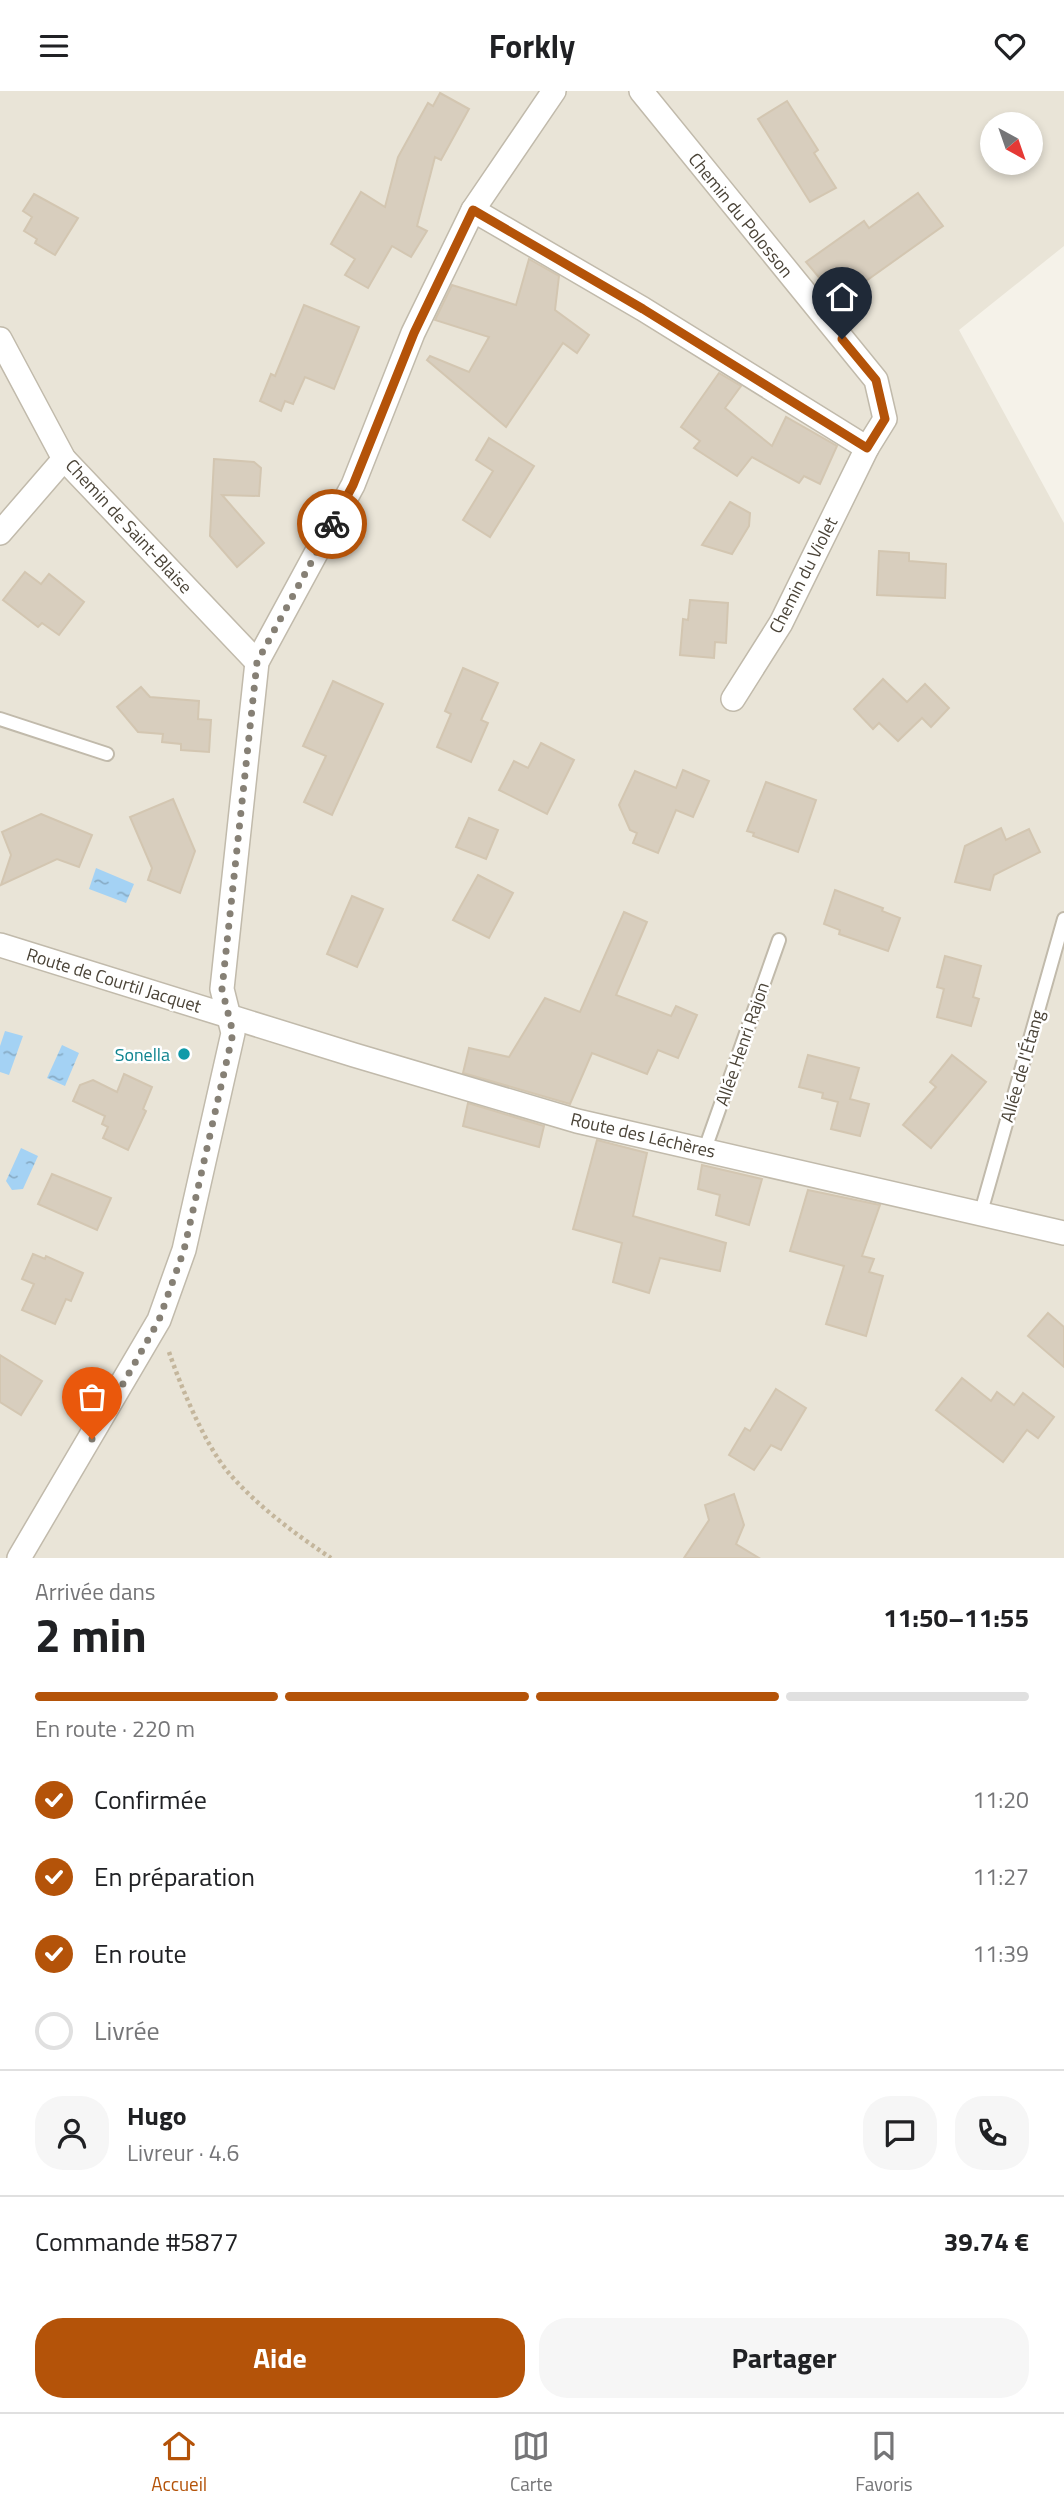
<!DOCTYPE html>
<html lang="fr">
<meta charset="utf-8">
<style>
:root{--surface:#fff;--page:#f6f6f6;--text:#202124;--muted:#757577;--line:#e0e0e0;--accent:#b45309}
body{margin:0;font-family:"Titillium Web",sans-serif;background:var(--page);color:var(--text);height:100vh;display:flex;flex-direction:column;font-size:26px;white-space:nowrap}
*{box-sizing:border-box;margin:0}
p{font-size:23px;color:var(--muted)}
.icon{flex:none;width:38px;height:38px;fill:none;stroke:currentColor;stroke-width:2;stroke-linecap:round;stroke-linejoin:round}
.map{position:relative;height:1467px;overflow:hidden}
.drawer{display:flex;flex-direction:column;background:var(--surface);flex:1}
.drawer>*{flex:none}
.needle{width:46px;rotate:140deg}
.fabs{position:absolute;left:980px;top:21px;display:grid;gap:14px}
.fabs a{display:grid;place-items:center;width:63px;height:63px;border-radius:50%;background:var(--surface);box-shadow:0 4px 10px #0003;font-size:35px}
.pin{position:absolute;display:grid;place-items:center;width:60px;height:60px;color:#fff;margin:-72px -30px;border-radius:50% 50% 50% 0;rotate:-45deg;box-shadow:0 0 7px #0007}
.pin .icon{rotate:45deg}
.courier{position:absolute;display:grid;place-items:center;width:70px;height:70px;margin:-35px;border:5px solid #b45309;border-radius:50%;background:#fff;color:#222;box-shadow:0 2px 9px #0007}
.head em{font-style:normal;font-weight:700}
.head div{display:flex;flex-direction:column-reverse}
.head{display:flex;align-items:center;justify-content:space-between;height:119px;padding:0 35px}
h1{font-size:46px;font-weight:700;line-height:52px}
.bar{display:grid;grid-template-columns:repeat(4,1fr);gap:10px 7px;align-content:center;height:84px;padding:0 35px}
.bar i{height:9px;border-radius:5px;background:var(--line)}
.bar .current{background:var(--accent)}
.bar p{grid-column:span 4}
.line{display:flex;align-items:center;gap:18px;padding:0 35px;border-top:2px solid var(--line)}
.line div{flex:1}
.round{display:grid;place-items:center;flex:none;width:74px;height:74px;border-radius:28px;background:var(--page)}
ol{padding:0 35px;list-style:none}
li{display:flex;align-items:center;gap:21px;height:77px}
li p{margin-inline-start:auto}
li .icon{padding:7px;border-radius:50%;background:var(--accent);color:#fff;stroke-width:4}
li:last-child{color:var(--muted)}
li i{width:38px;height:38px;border:4px solid var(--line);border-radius:50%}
.action{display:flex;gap:14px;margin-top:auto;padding:14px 35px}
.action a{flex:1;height:80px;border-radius:28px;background:var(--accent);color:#fff;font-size:28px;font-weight:700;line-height:80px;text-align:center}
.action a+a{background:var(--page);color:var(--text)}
header{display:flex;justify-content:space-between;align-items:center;height:91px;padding:0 35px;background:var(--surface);font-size:32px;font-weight:700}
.tabs{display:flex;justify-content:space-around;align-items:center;height:98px;border-top:2px solid var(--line);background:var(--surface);font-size:19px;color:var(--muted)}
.tabs a{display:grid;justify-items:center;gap:4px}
.tabs .current{color:var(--accent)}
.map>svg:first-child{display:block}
</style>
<header><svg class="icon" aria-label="menu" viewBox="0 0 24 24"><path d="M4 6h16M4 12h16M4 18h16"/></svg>Forkly<svg class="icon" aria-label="heart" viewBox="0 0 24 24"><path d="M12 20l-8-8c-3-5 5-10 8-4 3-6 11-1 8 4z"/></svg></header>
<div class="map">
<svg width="1064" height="1467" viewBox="0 0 1064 1467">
<defs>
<pattern id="water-ripples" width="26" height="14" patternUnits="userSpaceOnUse" patternTransform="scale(1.75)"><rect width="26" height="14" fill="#a4d2f4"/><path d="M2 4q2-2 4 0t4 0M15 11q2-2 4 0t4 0" fill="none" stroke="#88acc6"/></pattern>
</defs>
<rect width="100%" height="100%" fill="#f5f2e9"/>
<path fill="#e9e4d7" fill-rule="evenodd" d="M 0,0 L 1064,0 L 1064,155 L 959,239 L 1064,432 L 1064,1467 L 0,1467 ZM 992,33 L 1031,33 L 1031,72 L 992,72 Z"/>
<g fill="url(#water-ripples)">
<path d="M 96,777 L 134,793 L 126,812 L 89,798 Z"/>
<path d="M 5,940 L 23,945 L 9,984 L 0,981 L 0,955 Z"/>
<path d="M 62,954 L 79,962 L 65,995 L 47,987 Z"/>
<path d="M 21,1057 L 38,1065 L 23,1098 L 12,1099 L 6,1090 Z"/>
</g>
<g fill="#d8cebe" stroke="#d3c6b1" stroke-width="2">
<path d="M 440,2 L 469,18 L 441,69 L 435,66 L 417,135 L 427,140 L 411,166 L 392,155 L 368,197 L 345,184 L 355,168 L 331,153 L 361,101 L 385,116 L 398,66 L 428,12 L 433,15 Z"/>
<path d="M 787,10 L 818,59 L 814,62 L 836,97 L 810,111 L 758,28 Z"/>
<path d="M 918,102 L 943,135 L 845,205 L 834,192 L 827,196 L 806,171 L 864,130 L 869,137 Z"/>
<path d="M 34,103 L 78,127 L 55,164 L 35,152 L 37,148 L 24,140 L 32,126 L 23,120 Z"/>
<path d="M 529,168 L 559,185 L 555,219 L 589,244 L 577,262 L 563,252 L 506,336 L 427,269 L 430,265 L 469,281 L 489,246 L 435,229 L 452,194 L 516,214 Z"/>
<path d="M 304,214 L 359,236 L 334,298 L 305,286 L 293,313 L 285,310 L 281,320 L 260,310 L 271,283 L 275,285 Z"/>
<path d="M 719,282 L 741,295 L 725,317 L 772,355 L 786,326 L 837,355 L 820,393 L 804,385 L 799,392 L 752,366 L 737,385 L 694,357 L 700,350 L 681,336 Z"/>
<path d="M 489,347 L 534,375 L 490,446 L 463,429 L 493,380 L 476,369 Z"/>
<path d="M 214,368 L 254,371 L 261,377 L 259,405 L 222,404 L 264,452 L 237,476 L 210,445 Z"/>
<path d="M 730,411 L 750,422 L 749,435 L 732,463 L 702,454 Z"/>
<path d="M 879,460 L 909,462 L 909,470 L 946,473 L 945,507 L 877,504 Z"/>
<path d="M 25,481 L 41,493 L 49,483 L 84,511 L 59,544 L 42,532 L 38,536 L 3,509 Z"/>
<path d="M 690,509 L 728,512 L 726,552 L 715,551 L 714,567 L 680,564 L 683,528 L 688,529 Z"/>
<path d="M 463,577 L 498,592 L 481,629 L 488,632 L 471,671 L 437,656 L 451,623 L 445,620 Z"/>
<path d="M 883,588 L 907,611 L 925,593 L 949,617 L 931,636 L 922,627 L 898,650 L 879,632 L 873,638 L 854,618 Z"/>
<path d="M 333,590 L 383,613 L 332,724 L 304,711 L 326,665 L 303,655 Z"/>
<path d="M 141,596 L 150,606 L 199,610 L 198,628 L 211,629 L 209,661 L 181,659 L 181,653 L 162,651 L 163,643 L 138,641 L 117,616 Z"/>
<path d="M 541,652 L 574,669 L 547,723 L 499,699 L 514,670 L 528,677 Z"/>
<path d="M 683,679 L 709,690 L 693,726 L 676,719 L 658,762 L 633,752 L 637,742 L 630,739 L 619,714 L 635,680 L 676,697 Z"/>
<path d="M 766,691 L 816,709 L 798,761 L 753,745 L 754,742 L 747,740 Z"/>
<path d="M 173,708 L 195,760 L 180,802 L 148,789 L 152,777 L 130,726 Z"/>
<path d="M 41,723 L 92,744 L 79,776 L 57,768 L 1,794 L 11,764 L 2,741 Z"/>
<path d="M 469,727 L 498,739 L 486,768 L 456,756 Z"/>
<path d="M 1001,737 L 1006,749 L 1029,738 L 1040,761 L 994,784 L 990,799 L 955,791 L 965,755 Z"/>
<path d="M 478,784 L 513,802 L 489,847 L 453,829 Z"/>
<path d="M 835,799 L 883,817 L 882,820 L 900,827 L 888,860 L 839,843 L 840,839 L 824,833 Z"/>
<path d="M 352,805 L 383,818 L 357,876 L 327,863 Z"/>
<path d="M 624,821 L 647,831 L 616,904 L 671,925 L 676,915 L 697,924 L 678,967 L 658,959 L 647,983 L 592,962 L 570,1013 L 463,982 L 469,957 L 509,966 L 545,907 L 580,921 Z"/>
<path d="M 945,865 L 981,875 L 973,906 L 979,908 L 971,935 L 937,926 L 944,898 L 937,896 Z"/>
<path d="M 808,964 L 859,977 L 850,1008 L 869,1013 L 860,1045 L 831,1038 L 838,1011 L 822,1007 L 823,1002 L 799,996 Z"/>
<path d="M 952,964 L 986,991 L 931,1057 L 903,1034 L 936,996 L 930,991 Z"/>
<path d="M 124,983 L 152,996 L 143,1018 L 146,1020 L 128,1059 L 103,1047 L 108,1036 L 102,1033 L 105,1025 L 73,1010 L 80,994 L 93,989 L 117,1001 Z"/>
<path d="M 468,1012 L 544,1035 L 539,1056 L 463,1035 Z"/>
<path d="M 597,1049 L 647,1062 L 633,1125 L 726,1152 L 720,1180 L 660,1167 L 649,1202 L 613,1191 L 622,1152 L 573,1138 Z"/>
<path d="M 702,1074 L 762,1088 L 749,1134 L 716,1124 L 720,1104 L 698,1098 Z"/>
<path d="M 52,1083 L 111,1107 L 97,1139 L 38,1113 Z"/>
<path d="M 808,1099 L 880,1114 L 862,1165 L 874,1168 L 869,1181 L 883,1185 L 866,1245 L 826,1233 L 844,1175 L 790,1160 Z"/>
<path d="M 33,1163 L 45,1168 L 46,1165 L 83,1182 L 71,1210 L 66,1208 L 55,1233 L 22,1219 L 34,1193 L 22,1188 Z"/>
<path d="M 1048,1222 L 1064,1236 L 1064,1276 L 1028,1245 Z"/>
<path d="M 0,1264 L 42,1290 L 21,1324 L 0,1311 Z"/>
<path d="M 962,1287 L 991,1310 L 997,1301 L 1014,1314 L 1023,1302 L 1054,1326 L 1038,1347 L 1027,1339 L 1003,1371 L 936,1319 Z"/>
<path d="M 776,1298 L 806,1317 L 781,1359 L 771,1354 L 754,1379 L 729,1364 L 745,1337 L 750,1340 Z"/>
<path d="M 734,1403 L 744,1434 L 736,1453 L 759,1467 L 684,1467 L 709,1429 L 705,1414 Z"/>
</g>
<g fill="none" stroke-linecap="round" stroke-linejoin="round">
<g stroke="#c1baab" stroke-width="16">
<g id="service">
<path d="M 0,628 L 107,663"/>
<path d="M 705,1058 L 779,849"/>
<path d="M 981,1121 L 1064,828"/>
</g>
</g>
<g stroke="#c1baab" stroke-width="26">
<g id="minor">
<path d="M 473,119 L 643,218 L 867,357 L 885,328 L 876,289 L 641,0"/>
<path d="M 0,248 L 64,368 L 257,571"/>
<path d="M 0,442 L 64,368"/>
<path d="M 733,608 L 781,532 L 867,357"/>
<path d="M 0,854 L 354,964 L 577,1030 L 1064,1142"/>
<path d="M 19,1467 L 159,1229 L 184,1159 L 233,942 L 222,898 L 257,571 L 353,394 L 413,242 L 473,119 L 554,0"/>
</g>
</g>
<path stroke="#c4b69c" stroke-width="4.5" stroke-dasharray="3.5 3.5" stroke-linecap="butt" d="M 169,1261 C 181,1296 204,1352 228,1381 C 256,1414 295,1443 331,1467"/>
<use href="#service" stroke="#fff" stroke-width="12"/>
<use href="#minor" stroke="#fff" stroke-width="23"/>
</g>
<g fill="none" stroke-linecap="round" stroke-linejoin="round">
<path stroke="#868075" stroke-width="7" stroke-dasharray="0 12.6" d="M 92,1348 L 159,1229 L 184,1159 L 233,942 L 222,898 L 257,571 L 332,433"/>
<path stroke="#b45309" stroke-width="9" d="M 332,433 L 353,394 L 414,242 L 473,119 L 643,218 L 867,357 L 885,328 L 876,289 L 842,248"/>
</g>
<circle fill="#0f9aa8" stroke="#fff" stroke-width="2.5" cx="184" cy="963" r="7"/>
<g text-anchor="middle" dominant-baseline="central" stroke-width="5" stroke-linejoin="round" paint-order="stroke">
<g font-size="18" fill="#4a4337" stroke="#fff">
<text transform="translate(741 124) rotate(51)">Chemin du Polosson</text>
<text transform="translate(129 435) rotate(47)">Chemin de Saint-Blaise</text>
<text transform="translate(803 484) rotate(-63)">Chemin du Violet</text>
<text transform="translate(114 889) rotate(17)">Route de Courtil Jacquet</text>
<text transform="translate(742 953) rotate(-71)">Allée Henri Rajon</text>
<text transform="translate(1022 975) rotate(-74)">Allée de l'Étang</text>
<text transform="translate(643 1044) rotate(13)">Route des Léchères</text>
</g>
<g font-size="18" fill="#0d838f" stroke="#fff" text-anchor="end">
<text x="170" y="963">Sonella</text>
</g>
</g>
</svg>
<div class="fabs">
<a><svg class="needle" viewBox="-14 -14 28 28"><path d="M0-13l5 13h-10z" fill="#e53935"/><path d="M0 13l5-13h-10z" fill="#757577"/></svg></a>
</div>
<div class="pin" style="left:92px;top:1348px;background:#ea580c"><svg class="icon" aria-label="bag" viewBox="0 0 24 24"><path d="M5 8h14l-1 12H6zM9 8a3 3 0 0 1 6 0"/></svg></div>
<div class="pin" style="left:842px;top:248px;background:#1f2937"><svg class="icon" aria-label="home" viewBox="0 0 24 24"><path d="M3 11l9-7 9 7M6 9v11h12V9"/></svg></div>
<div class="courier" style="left:332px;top:433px"><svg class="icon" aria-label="bike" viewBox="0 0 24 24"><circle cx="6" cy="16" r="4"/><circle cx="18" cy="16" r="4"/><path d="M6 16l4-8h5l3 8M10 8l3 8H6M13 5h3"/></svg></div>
</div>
<section class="drawer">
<div class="head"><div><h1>2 min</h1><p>Arrivée dans</p></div><em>11:50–11:55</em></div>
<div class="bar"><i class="current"></i><i class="current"></i><i class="current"></i><i></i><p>En route · 220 m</p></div>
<ol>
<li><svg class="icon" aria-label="check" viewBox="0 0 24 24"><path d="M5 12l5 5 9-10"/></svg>Confirmée<p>11:20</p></li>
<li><svg class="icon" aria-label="check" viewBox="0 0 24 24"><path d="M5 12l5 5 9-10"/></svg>En préparation<p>11:27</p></li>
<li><svg class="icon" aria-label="check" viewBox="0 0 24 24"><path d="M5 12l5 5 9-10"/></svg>En route<p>11:39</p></li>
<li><i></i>Livrée</li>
</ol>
<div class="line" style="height:126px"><a class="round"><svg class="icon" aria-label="person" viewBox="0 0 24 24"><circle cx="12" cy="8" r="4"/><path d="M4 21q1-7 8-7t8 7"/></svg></a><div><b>Hugo</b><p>Livreur · 4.6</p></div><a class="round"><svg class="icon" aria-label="chat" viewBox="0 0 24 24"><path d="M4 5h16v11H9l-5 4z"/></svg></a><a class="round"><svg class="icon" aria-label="phone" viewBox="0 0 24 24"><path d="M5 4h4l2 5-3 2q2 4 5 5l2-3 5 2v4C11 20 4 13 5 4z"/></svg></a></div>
<div class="line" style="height:91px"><div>Commande #5877</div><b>39.74 €</b></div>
<div class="action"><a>Aide</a><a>Partager</a></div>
</section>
<nav class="tabs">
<a class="current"><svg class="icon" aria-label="home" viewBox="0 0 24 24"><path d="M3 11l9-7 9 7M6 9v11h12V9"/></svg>Accueil</a>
<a><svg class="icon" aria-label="map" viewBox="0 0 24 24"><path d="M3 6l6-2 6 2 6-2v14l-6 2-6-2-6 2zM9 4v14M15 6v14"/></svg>Carte</a>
<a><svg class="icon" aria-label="saved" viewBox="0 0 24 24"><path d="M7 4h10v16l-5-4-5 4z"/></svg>Favoris</a>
</nav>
